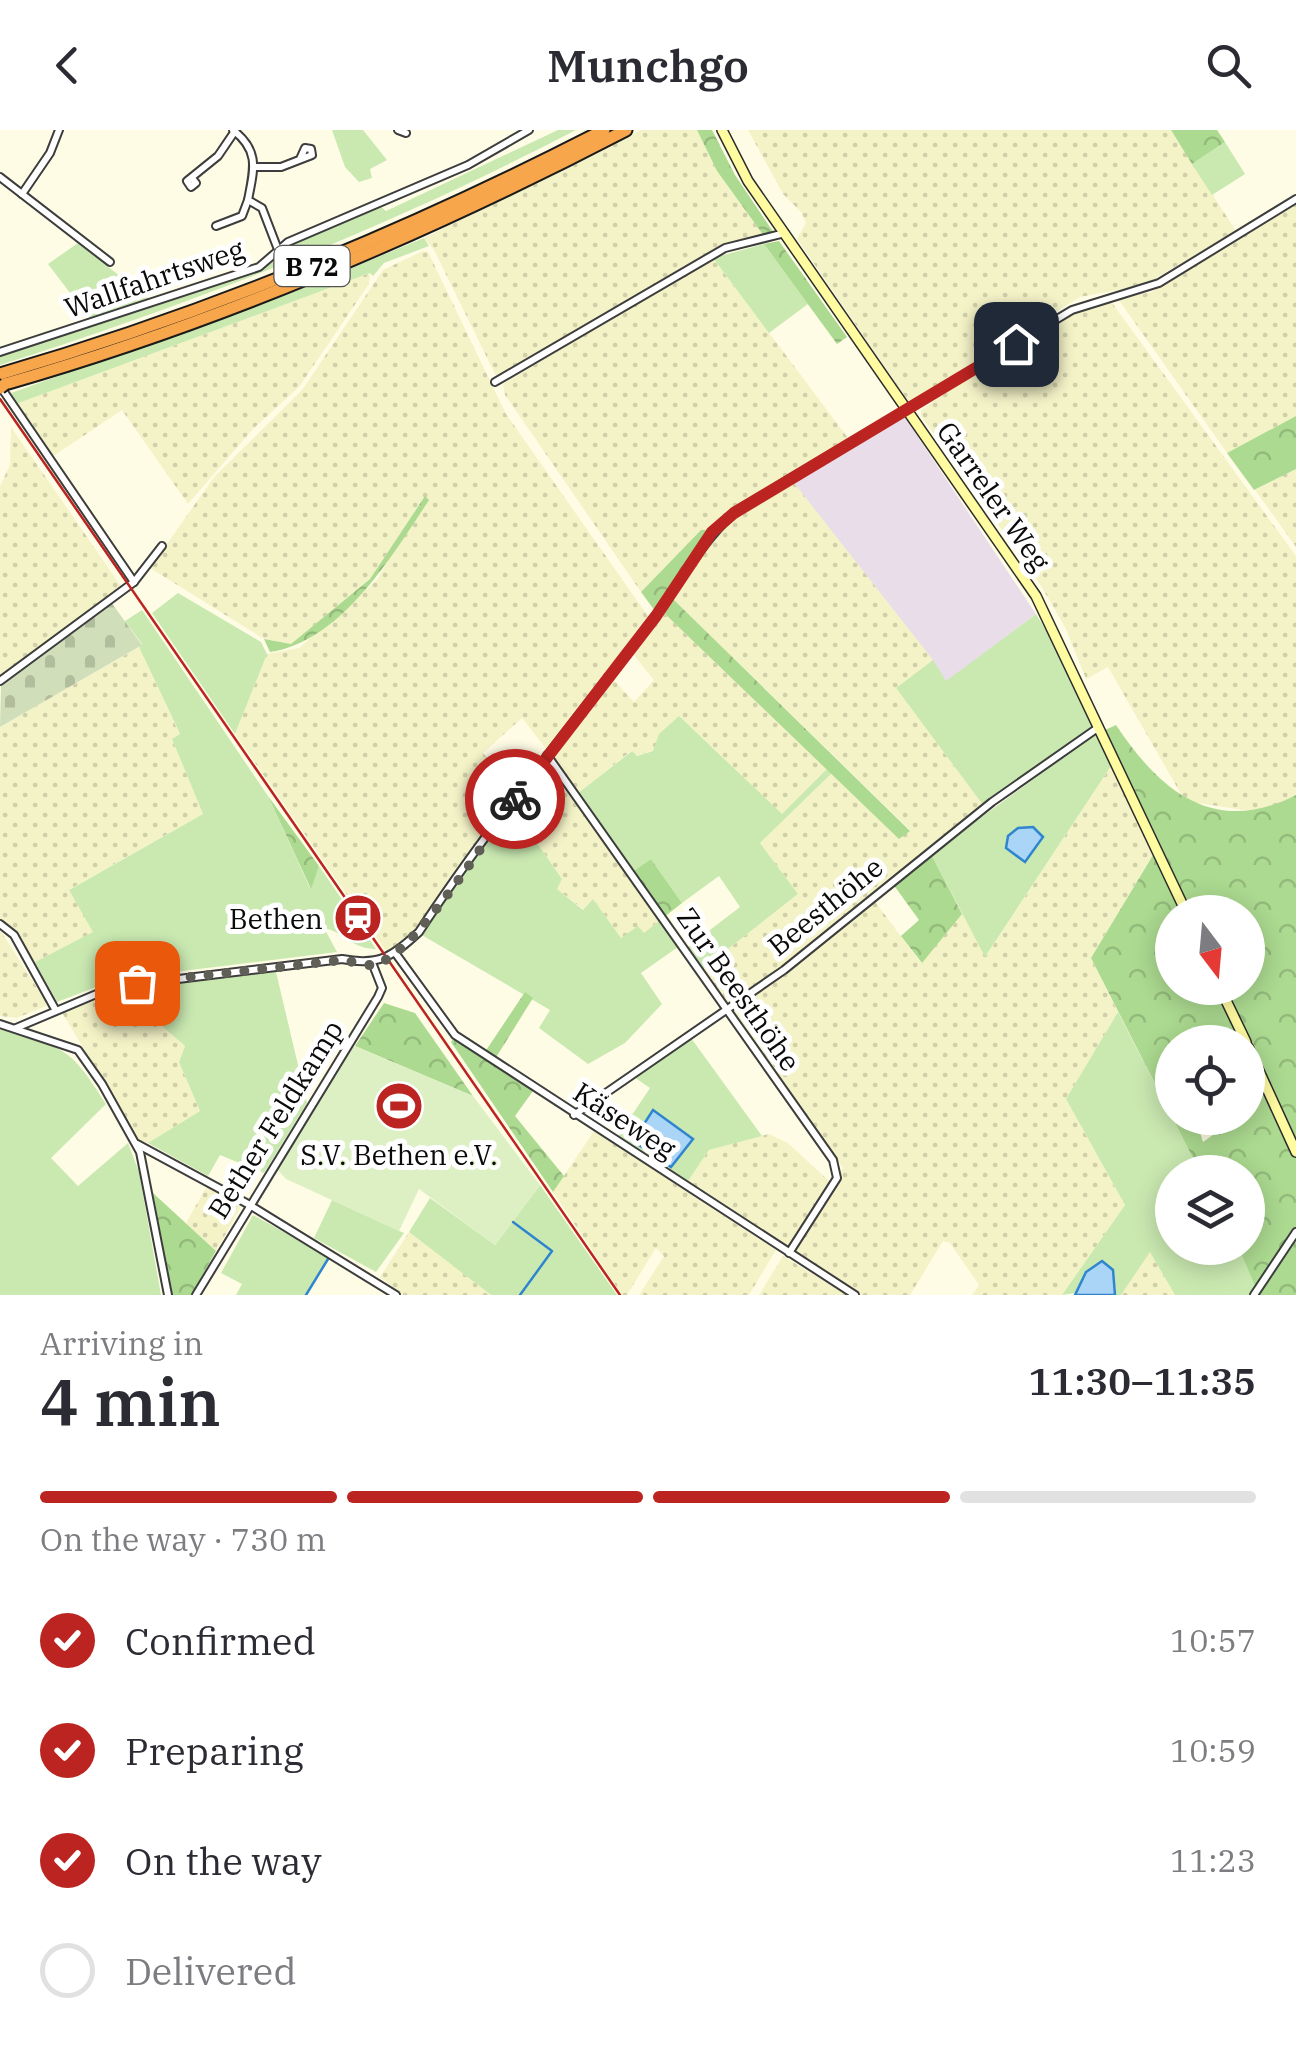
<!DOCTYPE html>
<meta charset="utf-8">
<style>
:root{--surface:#fff;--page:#f2f2f3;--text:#2b2b33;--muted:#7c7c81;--line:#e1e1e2;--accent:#bb2421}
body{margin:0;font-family:"IBM Plex Serif",serif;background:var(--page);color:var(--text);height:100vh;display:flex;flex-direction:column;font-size:38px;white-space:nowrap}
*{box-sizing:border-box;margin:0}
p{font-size:32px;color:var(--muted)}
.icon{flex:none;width:55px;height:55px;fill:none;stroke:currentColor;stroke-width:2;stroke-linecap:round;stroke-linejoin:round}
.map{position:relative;height:1165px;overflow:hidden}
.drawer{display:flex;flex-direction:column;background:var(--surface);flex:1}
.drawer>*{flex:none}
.needle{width:65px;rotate:164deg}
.controls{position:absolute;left:1155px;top:765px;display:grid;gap:20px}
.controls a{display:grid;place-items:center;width:110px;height:110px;border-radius:50%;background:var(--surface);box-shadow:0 5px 25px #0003;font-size:50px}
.pin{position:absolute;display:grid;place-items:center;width:85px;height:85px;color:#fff;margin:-42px;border-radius:20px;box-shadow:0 5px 15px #0006}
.courier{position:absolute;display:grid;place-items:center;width:100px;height:100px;margin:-50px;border:8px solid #bb2421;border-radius:50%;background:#fff;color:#222;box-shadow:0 2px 12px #0007}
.headline em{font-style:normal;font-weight:600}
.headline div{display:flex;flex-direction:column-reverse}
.headline{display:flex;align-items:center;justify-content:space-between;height:170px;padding:0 40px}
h1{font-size:65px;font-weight:600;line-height:75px}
.bar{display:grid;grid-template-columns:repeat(4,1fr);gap:15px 10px;align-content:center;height:120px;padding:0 40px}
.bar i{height:12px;border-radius:8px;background:var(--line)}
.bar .selected{background:var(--accent)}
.bar p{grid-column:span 4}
ol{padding:0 40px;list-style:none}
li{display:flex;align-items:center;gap:30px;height:110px}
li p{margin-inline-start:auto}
li .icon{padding:10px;border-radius:50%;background:var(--accent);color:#fff;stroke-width:4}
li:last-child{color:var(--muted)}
li i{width:55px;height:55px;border:5px solid var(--line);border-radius:50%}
header{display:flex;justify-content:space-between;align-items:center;height:130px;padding:0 40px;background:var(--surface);font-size:45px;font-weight:600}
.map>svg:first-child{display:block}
</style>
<header><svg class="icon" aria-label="back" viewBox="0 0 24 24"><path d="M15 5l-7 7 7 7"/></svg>Munchgo<svg class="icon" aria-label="search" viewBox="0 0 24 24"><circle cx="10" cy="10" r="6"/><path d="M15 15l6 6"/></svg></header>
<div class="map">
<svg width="1296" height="1165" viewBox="0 0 1296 1165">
<defs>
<pattern id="farmland-dots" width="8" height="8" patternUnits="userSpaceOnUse" patternTransform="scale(2.5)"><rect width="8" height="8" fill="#f4f3c7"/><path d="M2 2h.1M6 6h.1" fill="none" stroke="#d0cfaa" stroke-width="1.8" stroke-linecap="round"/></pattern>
<pattern id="forest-crowns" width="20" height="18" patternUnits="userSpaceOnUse" patternTransform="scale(2.5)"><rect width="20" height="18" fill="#acda90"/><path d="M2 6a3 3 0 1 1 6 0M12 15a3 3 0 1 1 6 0" fill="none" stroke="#93ba7b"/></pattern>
<pattern id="cemetery-stones" width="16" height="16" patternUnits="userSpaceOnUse" patternTransform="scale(2.5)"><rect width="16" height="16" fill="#d0dfb9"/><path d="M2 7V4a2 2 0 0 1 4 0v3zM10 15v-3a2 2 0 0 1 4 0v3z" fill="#b1be9e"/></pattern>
</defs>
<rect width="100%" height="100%" fill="#fffce6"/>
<path fill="#e9ddea" d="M 904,286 L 1036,484 L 946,552 L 794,353 Z"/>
<g fill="url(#farmland-dots)">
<path d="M 641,0 L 697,0 L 717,41 L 764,106 L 725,114 L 496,246 L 434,120 L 424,108 Z"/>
<path d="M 748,0 L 1171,0 L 1236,101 L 1144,155 L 1080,167 L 909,272 L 797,109 L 806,93 L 801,82 L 783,64 Z"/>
<path d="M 1296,74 L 1296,286 L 1227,323 L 1118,169 L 1152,162 Z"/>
<path d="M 423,121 L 428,122 L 506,284 L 650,489 L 547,620 L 522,588 L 483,623 L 514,662 L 417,799 L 388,824 L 235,604 L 267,524 L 299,518 L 377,450 L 424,367 L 370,449 L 291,514 L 264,509 L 150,438 L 214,347 L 302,260 L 383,140 Z"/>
<path d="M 713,128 L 848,308 L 732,381 L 710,400 L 701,400 L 641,462 L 505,265 L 503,254 Z"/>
<path d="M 370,143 L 369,154 L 299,257 L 253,299 L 188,374 L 122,280 L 52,327 L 16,274 Z"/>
<path d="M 1110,170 L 1296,426 L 1296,665 L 1270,678 L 1243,680 L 1185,671 L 1108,537 L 1086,549 L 1065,497 L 1038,451 L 921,286 L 921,280 L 991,232 L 1074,182 Z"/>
<path d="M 11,297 L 121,456 L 0,547 L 0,356 L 10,335 Z"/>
<path d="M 1296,339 L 1296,417 L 1255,360 Z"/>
<path d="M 794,353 L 933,530 L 896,558 L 983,675 L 781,837 L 726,875 L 700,841 L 798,764 L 760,713 L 832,643 L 899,708 L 910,700 L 674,470 L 714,405 L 735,385 Z"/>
<path d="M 664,483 L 827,639 L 782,685 L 679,587 L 655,620 L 636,626 L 631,621 L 577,664 L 553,624 L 612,548 L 634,572 L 654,550 L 632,523 Z"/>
<path d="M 139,517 L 180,605 L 172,609 L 203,684 L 70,759 L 94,802 L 35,832 L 0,789 L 0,597 Z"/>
<path d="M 547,632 L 660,790 L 643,804 L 621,808 L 593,769 L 584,780 L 557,759 L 562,749 L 512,677 Z"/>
<path d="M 1113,633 L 1153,724 L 1091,828 L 1118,882 L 1066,969 L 1125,1075 L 1062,1165 L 972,1165 L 979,1155 L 950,1113 L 943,1111 L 910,1165 L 861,1165 L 793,1122 L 843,1038 L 729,880 L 873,769 L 921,833 L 962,784 L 986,826 Z"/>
<path d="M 0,800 L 48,875 L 17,888 L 0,886 Z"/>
<path d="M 178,851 L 148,883 L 185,916 L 179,932 L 200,981 L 148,1013 L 140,1011 L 61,881 L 116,860 Z"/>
<path d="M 594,1001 L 776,1120 L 749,1165 L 639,1165 L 664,1126 L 656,1118 L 627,1165 L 622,1165 L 553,1062 Z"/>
<path d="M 769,1004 L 788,1013 L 830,1052 L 787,1119 L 686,1054 L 709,1020 Z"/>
<path d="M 207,1056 L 241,1077 L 216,1121 L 186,1093 Z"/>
<path d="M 409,1102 L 491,1165 L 403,1165 L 380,1147 Z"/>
<path d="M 1150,1121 L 1175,1165 L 1121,1165 Z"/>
<path d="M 783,1126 L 847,1165 L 759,1165 Z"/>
</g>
<g fill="#cae9b1">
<path d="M 332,0 L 363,0 L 387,30 L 370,39 L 372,48 L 359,52 L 345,37 Z"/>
<path d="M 558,0 L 576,0 C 388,98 202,170 0,235 L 0,226 L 265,137 L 285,117 L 380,76 L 386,81 Z"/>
<path d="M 1225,12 L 1245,44 L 1212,65 L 1192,34 Z"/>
<path d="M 424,108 L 429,116 L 384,133 L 373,146 L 370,143 L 16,274 L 11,263 L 296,161 Z"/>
<path d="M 78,113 L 149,169 L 90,189 L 48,134 Z"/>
<path d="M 764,114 L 808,174 L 769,203 L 713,128 Z"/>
<path d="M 178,463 L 261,512 L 267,524 L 235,604 L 152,483 Z"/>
<path d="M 142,480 L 268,666 L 310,758 L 319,736 L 376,819 C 352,819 344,802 324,798 L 337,822 L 117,849 L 57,872 L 35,832 L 93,802 L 69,760 L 203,684 L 172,609 L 180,604 L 139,517 L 142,514 L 125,491 Z"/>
<path d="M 1036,484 L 1062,526 L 1094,596 L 983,675 L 896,558 L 933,530 L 946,551 Z"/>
<path d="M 679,586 L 782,684 L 827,639 L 832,643 L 760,713 L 798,764 L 700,841 L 685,819 L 740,777 L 719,746 L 682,773 L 651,729 L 632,742 L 577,664 L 632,621 L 637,626 L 653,621 L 659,604 Z"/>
<path d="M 1098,602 L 1113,633 L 985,827 L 931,724 Z"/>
<path d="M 512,677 L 562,749 L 557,759 L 583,780 L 593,769 L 621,808 L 638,796 L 644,803 L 660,790 L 678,817 L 641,843 L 662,874 L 625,913 L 588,934 L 539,898 L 550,880 L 420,804 Z"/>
<path d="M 276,842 L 307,973 L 264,1043 L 220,1025 L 208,1046 L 148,1013 L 200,981 L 179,932 L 185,916 L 147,883 L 178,851 Z"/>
<path d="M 1118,882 L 1200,1042 L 1172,1042 L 1172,1118 L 1239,1118 L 1257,1153 L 1249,1165 L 1175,1165 L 1150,1122 L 1121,1165 L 1115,1165 L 1116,1157 L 1062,1165 L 1125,1075 L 1066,969 Z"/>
<path d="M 0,899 C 67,921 67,913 106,974 L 51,1028 L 78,1056 L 128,1013 L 139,1042 L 161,1165 L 0,1165 Z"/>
<path d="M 691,908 L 762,1006 L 709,1020 L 686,1054 L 616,1009 L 650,958 L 634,947 Z"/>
<path d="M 540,1055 L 617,1165 L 491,1165 L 409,1102 L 430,1068 L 495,1115 Z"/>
<path d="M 332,1070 L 404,1103 L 376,1142 L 314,1108 Z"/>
<path d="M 253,1085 L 329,1127 L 305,1165 L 236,1165 L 242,1154 L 221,1143 Z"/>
</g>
<g fill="url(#forest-crowns)" fill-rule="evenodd">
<path d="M 697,0 L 712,0 L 735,45 L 774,103 L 764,106 L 717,41 Z"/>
<path d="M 1171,0 L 1217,0 L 1225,12 L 1192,34 Z"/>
<path d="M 779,111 L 847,207 L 837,214 L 764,114 Z"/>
<path d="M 1296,286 L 1296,339 L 1254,360 L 1227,323 Z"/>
<path d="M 425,366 L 429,370 C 392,426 341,512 270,522 L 264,509 L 291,514 L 370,449 Z"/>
<path d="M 701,400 L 710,400 L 655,481 L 641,462 Z"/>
<path d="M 673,470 L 674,470 L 910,701 L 899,709 L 664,483 Z"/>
<path d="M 1116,595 C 1160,661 1214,707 1296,665 L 1296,1165 L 1259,1165 L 1239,1118 L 1248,1118 L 1248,1042 L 1200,1042 L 1091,828 L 1159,715 L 1105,600 ZM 1172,782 L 1248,782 L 1248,858 L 1172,858 ZM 1172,912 L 1248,912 L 1248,988 L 1224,988 L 1227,995 L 1203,1012 L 1199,999 L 1204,988 L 1172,988 Z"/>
<path d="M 268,666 L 319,736 L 311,759 Z"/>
<path d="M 931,724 L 962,784 L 922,833 L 901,806 L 919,790 L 893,754 Z"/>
<path d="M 651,729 L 682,773 L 663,788 L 632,742 Z"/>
<path d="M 525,862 L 533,868 L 495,929 L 485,922 Z"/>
<path d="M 384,873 L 415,883 L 473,966 L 355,916 Z"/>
<path d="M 454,908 L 533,961 L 515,986 L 564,1046 L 553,1062 L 451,912 Z"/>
<path d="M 153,1063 L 216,1121 L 191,1165 L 172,1165 Z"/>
</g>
<path fill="url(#cemetery-stones)" d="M 111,472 L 142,515 L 0,597 L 1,555 Z"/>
<path fill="#ddf0c3" d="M 352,915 L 473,966 L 540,1055 L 495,1115 L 419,1059 L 399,1101 L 286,1049 L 275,1037 Z"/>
<g fill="#aad5f7" stroke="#3085cf" stroke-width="2.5">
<path d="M 1033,697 L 1043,707 L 1025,732 L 1006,718 L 1008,706 L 1018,698 Z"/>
<path d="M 653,980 L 693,1009 L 671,1037 L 633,1011 Z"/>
<path d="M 1102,1131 L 1113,1140 L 1115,1165 L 1075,1165 L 1086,1142 Z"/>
</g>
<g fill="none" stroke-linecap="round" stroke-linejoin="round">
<g stroke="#3085cf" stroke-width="2.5">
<path d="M 513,1092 L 552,1121 L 520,1165"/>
<path d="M 306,1165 L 328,1129"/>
</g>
<g stroke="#3d3d3d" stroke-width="10">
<g id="street">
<path d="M 233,0 C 260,21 254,39 248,70 L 262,78 L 277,117"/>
<path d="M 398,0 L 406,3"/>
<path d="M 255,37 L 281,37 L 312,25 L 311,19 L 305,18 L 300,29"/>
<path d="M 0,47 L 110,132"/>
<path d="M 192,48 L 196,53 L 191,57 L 187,51 L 218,26 L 235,1"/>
<path d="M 22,64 L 50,23 L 59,0"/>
<path d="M 216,96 L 242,86 L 248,70"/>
<path d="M 0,222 L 259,137 L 288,112 L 468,35 L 529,0"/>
<path d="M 495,252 L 725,118 L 785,103"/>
<path d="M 0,256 L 134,452"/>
<path d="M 0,551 L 134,452 L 162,416"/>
<path d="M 547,625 L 833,1030 L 837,1048 L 789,1123"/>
<path d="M 0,794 L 14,805 L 55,879"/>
<path d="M 396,824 L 455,905 L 855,1165"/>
<path d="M 0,894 L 78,920 L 102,954 L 140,1022 L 168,1165"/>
<path d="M 16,898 L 113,857 L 342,829 C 379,836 392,827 419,802 C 490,694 573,594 652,491 C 680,455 699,414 734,383 L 1072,180 L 1159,153 L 1296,69"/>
<path d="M 574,985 L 784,840 L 992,672 L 1099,597"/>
<path d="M 137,1014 L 248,1074 L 396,1165"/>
<path d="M 196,1165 L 378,867 L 382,858 L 373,835"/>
<path d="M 1254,1165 L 1296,1102"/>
</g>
</g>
<g stroke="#2c2c2c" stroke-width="12">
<g id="secondary">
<path d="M 722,0 L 748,51 L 1036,466 L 1186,782"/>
<path d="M 1220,858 L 1246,912"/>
<path d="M 1248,917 L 1296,1022"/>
</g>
</g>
<g stroke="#1b1b1b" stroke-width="15">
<g id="highway">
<path d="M 0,244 C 210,183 410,100 604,0"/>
<path d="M 5,254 C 221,192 428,103 626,0"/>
</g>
</g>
<use href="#street" stroke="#fff" stroke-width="6"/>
<use href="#secondary" stroke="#fffba1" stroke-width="9"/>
<use href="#highway" stroke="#f7a64c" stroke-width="11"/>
<path stroke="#bb2421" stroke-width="2.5" d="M 0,269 L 620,1165"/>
<g stroke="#1b1b1b" stroke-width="15" stroke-linecap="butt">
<path id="highway-bridge" d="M 0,258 L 5,254"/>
</g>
<use href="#highway-bridge" stroke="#f7a64c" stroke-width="11"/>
</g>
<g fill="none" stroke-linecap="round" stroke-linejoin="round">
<path stroke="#605f57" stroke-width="10" stroke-dasharray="0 18" d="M 137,853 L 342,830 C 351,831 364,836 373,835 C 411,830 490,703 515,669"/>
<path stroke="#bb2421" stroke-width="12" d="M 515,669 L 656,486 L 712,402 L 734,383 L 1016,214"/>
</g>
<defs>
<g id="station-disc" transform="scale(2.5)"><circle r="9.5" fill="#bb2421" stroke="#fff"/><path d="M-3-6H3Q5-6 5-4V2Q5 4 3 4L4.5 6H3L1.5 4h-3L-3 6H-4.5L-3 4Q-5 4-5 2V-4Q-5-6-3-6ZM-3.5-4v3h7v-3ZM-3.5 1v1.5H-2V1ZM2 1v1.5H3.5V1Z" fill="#fff"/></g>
<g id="stadium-disc" transform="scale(2.5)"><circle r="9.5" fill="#bb2421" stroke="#fff"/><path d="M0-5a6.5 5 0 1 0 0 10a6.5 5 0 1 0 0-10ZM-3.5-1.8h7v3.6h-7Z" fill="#fff"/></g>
</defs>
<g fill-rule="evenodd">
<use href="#station-disc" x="358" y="788"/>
<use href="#stadium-disc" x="399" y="976"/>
</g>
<g text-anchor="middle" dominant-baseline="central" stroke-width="10" stroke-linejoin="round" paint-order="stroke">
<rect fill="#fff" stroke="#545454" stroke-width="2.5" x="274.5" y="116" width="75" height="40" rx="8"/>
<g font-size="25" font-weight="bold" fill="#0a0a0a">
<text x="312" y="136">B 72</text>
</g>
<g font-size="28" fill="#0a0a0a" stroke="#fff">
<text transform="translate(154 148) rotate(-19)">Wallfahrtsweg</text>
<text transform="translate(994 366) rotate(55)">Garreler Weg</text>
<text transform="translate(825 776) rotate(-39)">Beesthöhe</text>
<text transform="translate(739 859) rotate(55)">Zur Beesthöhe</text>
<text transform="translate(275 989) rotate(-58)">Bether Feldkamp</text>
<text transform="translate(625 990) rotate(33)">Käseweg</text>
</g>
<g font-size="28" fill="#0a0a0a" stroke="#fff" text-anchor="end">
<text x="323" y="788">Bethen</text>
<text x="399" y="1024" text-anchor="middle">S.V. Bethen e.V.</text>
</g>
</g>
</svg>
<div class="controls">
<a><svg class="needle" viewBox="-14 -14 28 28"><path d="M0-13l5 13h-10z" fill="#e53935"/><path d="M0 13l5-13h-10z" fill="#7c7c81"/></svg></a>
<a><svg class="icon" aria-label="locate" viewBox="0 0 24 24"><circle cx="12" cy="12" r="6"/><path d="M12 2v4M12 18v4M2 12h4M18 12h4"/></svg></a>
<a><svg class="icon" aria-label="layers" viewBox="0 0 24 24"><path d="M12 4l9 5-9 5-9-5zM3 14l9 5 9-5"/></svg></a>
</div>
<div class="pin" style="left:137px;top:853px;background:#ea580c"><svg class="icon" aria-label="bag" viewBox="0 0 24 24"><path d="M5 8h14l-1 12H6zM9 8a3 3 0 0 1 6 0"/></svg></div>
<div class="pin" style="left:1016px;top:214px;background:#1f2937"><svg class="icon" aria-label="home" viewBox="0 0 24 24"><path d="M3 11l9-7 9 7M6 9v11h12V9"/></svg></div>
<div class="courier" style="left:515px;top:669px"><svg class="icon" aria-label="bike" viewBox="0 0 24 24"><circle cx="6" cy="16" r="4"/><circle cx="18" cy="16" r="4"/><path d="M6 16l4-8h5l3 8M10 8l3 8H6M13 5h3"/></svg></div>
</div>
<section class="drawer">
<div class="headline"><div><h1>4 min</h1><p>Arriving in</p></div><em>11:30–11:35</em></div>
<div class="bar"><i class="selected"></i><i class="selected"></i><i class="selected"></i><i></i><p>On the way · 730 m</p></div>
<ol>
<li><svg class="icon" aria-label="check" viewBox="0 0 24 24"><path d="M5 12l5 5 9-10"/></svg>Confirmed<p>10:57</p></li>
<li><svg class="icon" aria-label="check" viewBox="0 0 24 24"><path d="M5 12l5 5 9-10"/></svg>Preparing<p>10:59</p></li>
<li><svg class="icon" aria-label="check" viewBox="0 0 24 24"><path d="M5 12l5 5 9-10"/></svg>On the way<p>11:23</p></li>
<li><i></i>Delivered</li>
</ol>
</section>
